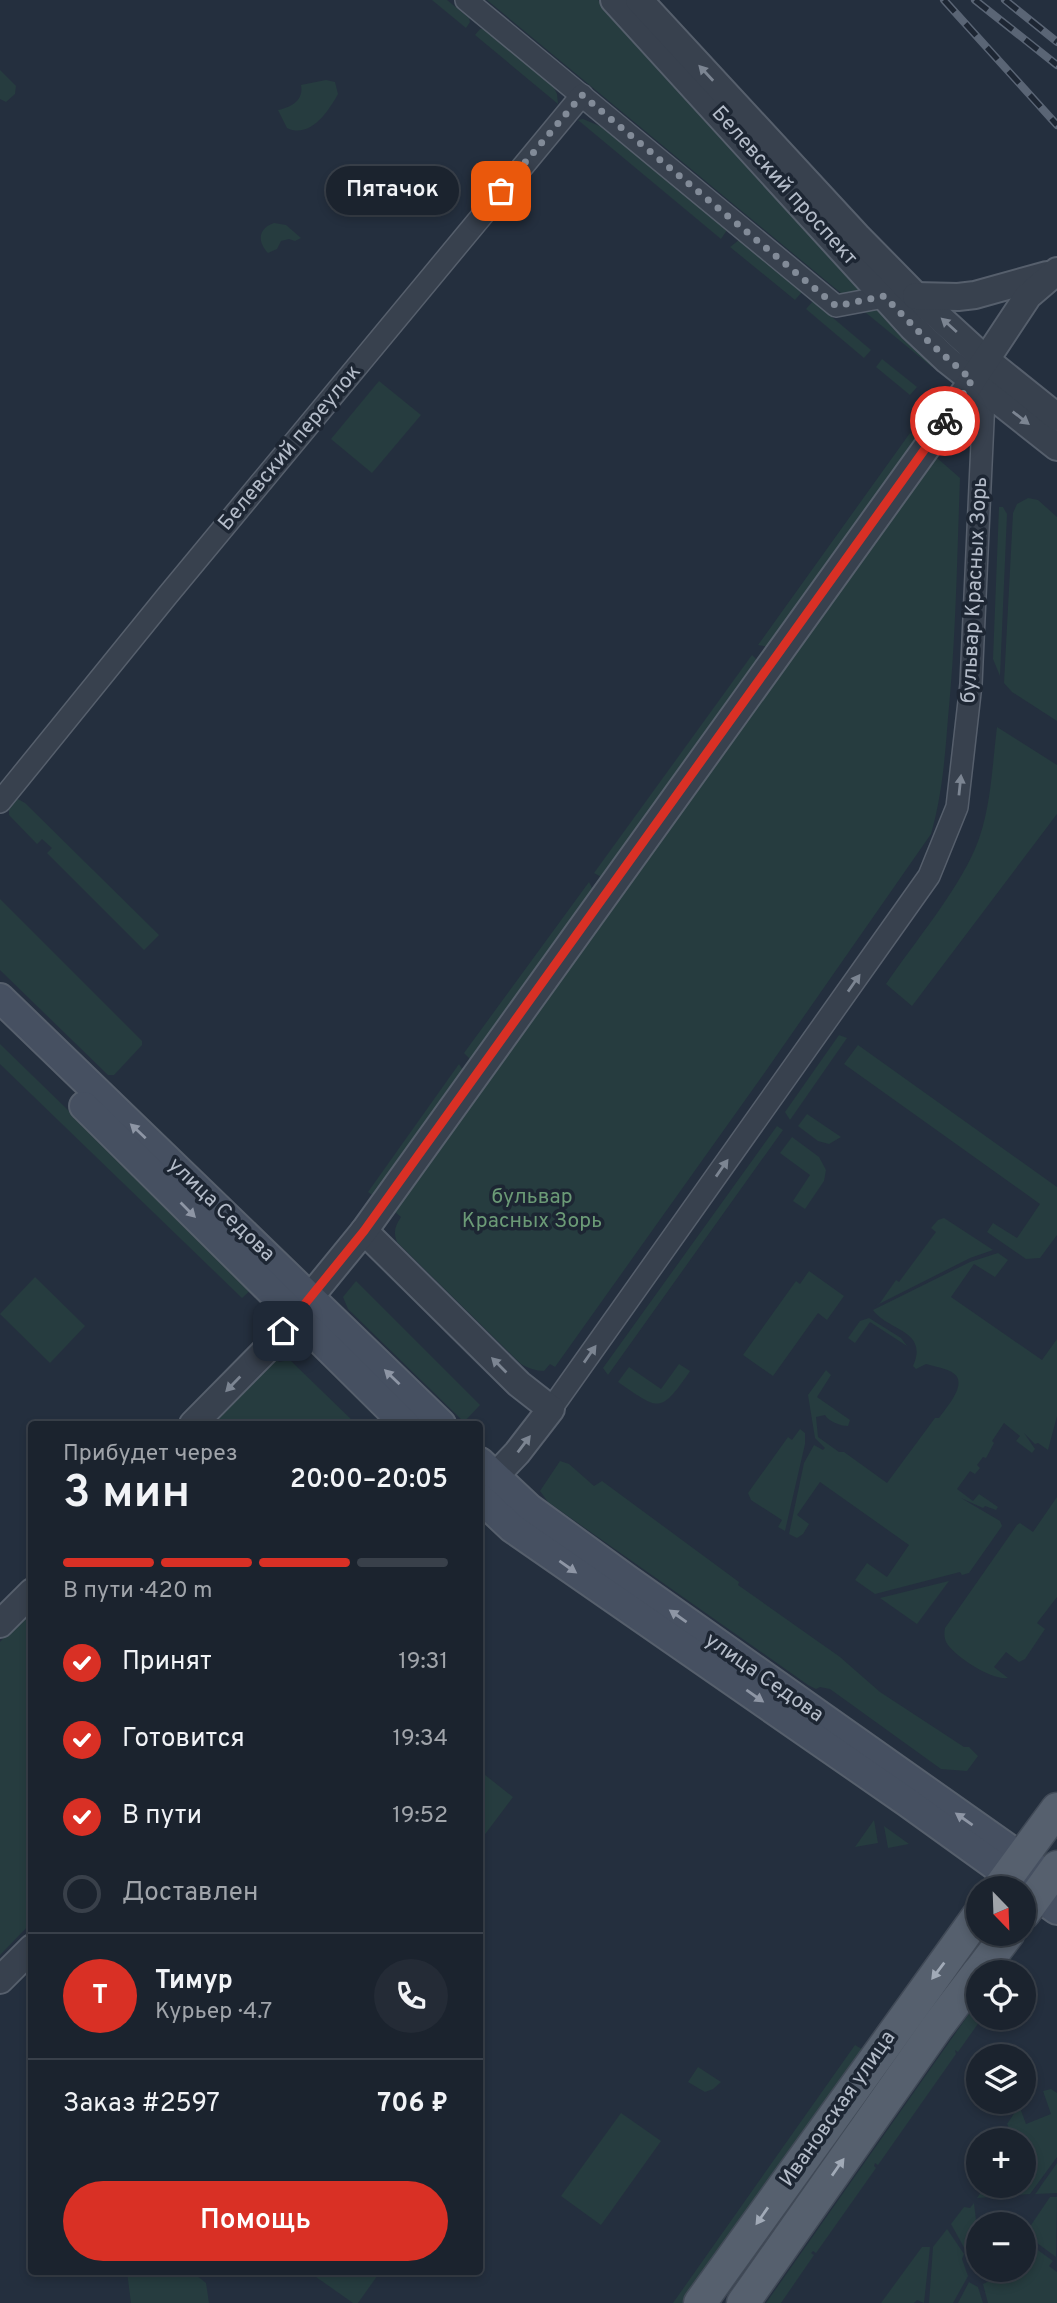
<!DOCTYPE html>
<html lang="ru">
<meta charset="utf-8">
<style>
:root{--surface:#1b232e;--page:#242b36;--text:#f1f3f6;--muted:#a0a4aa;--line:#39404a;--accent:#d93025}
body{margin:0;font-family:Overpass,sans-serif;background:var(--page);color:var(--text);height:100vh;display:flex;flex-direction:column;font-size:26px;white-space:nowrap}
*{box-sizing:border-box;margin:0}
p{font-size:23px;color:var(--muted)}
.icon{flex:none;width:38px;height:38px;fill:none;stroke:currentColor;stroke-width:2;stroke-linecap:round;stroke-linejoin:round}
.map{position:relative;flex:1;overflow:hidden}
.drawer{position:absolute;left:28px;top:1421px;width:455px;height:854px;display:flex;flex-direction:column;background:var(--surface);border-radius:7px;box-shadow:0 4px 10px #0003,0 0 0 2px var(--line)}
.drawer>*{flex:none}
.needle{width:46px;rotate:157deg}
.buttons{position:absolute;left:966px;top:1876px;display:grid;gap:14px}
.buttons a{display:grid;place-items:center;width:70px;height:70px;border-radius:50%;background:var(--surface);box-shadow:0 4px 10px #0003,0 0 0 2px var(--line);font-size:35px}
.pin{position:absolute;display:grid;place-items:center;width:60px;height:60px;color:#fff;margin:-30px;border-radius:14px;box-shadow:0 4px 10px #0006}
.courier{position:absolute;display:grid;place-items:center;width:70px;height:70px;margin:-35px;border:5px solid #d93025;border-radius:50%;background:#fff;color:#222;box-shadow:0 2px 9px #0007}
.bubble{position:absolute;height:49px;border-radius:24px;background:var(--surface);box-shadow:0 4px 10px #0003,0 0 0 2px var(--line);font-size:23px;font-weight:600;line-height:49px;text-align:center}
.overview em{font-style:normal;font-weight:600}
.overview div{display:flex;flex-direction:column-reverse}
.overview{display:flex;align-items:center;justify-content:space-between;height:119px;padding:0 35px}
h1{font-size:46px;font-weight:600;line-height:52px}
.bar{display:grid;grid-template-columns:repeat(4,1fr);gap:10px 7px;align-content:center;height:84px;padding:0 35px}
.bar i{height:9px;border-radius:5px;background:var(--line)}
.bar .selected{background:var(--accent)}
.bar p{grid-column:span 4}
.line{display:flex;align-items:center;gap:18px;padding:0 35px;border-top:2px solid var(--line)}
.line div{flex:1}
.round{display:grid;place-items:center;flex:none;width:74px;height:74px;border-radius:37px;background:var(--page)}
ol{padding:0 35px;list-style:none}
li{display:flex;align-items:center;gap:21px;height:77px}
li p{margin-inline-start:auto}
li .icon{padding:7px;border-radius:50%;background:var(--accent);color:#fff;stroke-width:4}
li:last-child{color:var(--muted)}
li i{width:38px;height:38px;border:4px solid var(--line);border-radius:50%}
.cta{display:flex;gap:14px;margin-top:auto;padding:14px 35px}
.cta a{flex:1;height:80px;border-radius:42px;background:var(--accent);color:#fff;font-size:28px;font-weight:600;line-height:80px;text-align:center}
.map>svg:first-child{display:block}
</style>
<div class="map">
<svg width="1057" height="2303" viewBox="0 0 1057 2303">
<rect width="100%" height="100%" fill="#242f3e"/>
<g fill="#263c3f">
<path d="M 432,0 L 447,0 L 469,18 L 470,22 L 466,28 Z"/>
<path d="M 487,0 L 598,0 L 863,290 L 842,294 Z"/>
<path d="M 480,29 L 483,29 L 553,86 L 557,94 L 558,104 L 475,35 Z"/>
<path d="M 0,70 L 16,86 L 15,94 L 6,102 L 0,99 Z"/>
<path d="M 326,80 L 335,82 L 338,94 C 328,112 310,139 287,128 L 278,110 C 292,107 304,100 301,85 Z"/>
<path d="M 583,119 L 602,127 L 727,230 L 721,239 L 578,120 Z"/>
<path d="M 274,223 L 286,225 L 301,238 L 295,241 L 289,239 L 281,241 L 277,249 L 268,253 C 258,242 257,229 274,223 Z"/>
<path d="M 739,240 L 802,292 L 795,300 L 730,247 Z"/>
<path d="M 813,301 L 871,350 L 864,358 L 806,309 Z"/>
<path d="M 877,307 L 936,362 L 932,367 L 865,312 L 865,309 Z"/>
<path d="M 882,359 L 917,387 L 910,395 L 876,367 Z"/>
<path d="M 379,381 L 421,415 L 372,473 L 331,439 Z"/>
<path d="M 910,433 L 919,438 L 769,647 L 758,645 Z"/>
<path d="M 936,457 L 960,478 C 957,558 956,638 948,718 C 945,757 942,796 931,834 L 763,1075 L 555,1367 L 550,1364 L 544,1371 C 536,1371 528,1368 521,1364 L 397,1242 C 393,1232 395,1226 401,1217 L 395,1212 Z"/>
<path d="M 1028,498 L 1038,500 L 1057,517 L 1057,721 L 1012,692 L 1004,683 L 1013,513 L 1017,504 Z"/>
<path d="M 999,507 L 1003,507 L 1007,514 L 1000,676 L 993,659 Z"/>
<path d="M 752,655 L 759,662 L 603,878 L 594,873 Z"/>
<path d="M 997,727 L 1057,765 L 1057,814 L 912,1006 L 886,984 C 914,943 956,893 975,849 C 991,812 992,767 997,727 Z"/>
<path d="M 16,798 L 25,803 L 159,935 L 144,950 L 47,853 L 52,848 L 42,839 L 37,844 L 9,815 L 9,807 Z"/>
<path d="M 589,882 L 594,892 L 474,1058 L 470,1059 L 464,1053 Z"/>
<path d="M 0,899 L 142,1041 L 142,1045 L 114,1075 L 108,1075 L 0,970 Z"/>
<path d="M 839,1035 L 847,1038 L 790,1120 L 785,1112 Z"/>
<path d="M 0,1044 L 252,1289 L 242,1298 L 0,1064 Z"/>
<path d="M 858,1045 L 1057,1187 L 1057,1235 L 1040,1258 L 1026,1259 L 987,1232 L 993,1223 L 1017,1238 L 1040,1204 L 844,1064 Z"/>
<path d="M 459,1064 L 464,1072 L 375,1197 L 368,1192 Z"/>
<path d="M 807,1114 L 841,1137 L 829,1144 L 818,1141 L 798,1126 Z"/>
<path d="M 777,1126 L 783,1130 L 608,1375 L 603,1368 Z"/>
<path d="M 792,1137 L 819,1157 L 826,1170 L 824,1181 L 805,1209 L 793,1201 L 810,1175 L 780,1153 Z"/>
<path d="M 944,1218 L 993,1250 L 970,1258 L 875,1306 L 880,1303 L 896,1280 L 899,1282 L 936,1232 L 931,1228 L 938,1220 Z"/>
<path d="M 998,1253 L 1008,1260 L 995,1277 L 974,1264 L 951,1297 L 1042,1360 L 1057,1339 L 1057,1416 L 1048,1450 L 1038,1443 L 1035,1444 L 1024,1433 L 1035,1449 L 1032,1453 L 1016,1441 L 1020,1436 L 1004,1423 L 992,1441 L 994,1443 L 986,1458 L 983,1457 L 977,1465 L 980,1468 L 975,1474 L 970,1471 L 957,1489 L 973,1501 L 979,1494 L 998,1507 L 996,1510 L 985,1506 L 983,1508 L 961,1498 L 1000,1521 L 1002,1526 L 969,1573 L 962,1575 L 960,1572 L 875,1594 L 855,1580 L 867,1563 L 887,1577 L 909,1545 L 820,1482 L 797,1515 L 809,1524 L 803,1534 L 797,1538 L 789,1534 L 804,1463 L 814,1445 L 823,1450 L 825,1448 L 815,1438 L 808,1395 L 826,1370 L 831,1375 L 817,1397 L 850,1420 L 848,1426 C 840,1426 828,1421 825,1415 L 816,1417 L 818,1437 L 839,1452 L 844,1452 L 887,1483 L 935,1418 L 939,1418 C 946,1408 969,1383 953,1373 C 949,1369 933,1366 926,1364 L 916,1369 L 913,1366 C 929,1330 888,1331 873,1310 L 970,1262 Z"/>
<path d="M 809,1271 L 844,1296 L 827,1320 L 818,1313 L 773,1376 L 743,1355 L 796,1281 L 800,1284 Z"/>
<path d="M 35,1277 L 85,1326 L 50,1363 L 0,1314 Z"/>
<path d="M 356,1281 L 480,1405 L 464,1422 L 348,1309 L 343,1297 Z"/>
<path d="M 869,1318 L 901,1338 L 907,1346 L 870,1322 L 855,1343 L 848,1338 L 860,1321 Z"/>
<path d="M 276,1359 L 279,1362 L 290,1360 L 356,1424 L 212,1424 Z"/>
<path d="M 679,1364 L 690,1371 C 660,1415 659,1410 618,1382 L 629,1367 L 661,1389 Z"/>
<path d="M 800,1429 L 805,1433 L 805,1444 L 785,1531 L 778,1527 L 782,1520 L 751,1500 L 748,1493 L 788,1437 L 792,1440 Z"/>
<path d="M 560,1461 L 569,1464 L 594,1486 L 602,1481 L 739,1582 L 738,1585 L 840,1657 L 880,1692 L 964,1747 L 969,1747 L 978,1756 L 967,1771 L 941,1769 L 830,1689 L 820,1687 L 816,1689 L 808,1685 L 548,1502 L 540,1491 Z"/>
<path d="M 1057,1497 L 1057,1597 L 1037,1623 L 1045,1629 L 1025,1659 L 1019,1662 L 1006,1652 L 994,1667 L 1008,1678 C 991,1680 958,1658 948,1645 C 944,1640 944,1634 945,1628 L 1017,1525 L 1020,1523 L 1033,1532 Z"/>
<path d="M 949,1581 L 917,1624 L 880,1598 Z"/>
<path d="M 31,1609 L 31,1923 L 0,1955 L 0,1642 Z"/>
<path d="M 480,1771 L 513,1797 L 480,1841 Z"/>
<path d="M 874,1820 L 878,1843 L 855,1847 Z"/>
<path d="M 884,1826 L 909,1844 L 888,1848 Z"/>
<path d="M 978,2001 L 978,2018 L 982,2018 L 958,2052 L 955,2050 L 956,2054 L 878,2165 L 875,2163 L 874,2166 L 876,2168 L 816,2253 L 813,2251 L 811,2253 L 814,2255 L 781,2303 L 766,2303 Z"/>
<path d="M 855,2045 L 865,2051 L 687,2303 L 673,2303 Z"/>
<path d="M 698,2067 L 721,2082 L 713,2089 L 705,2092 L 688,2082 Z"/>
<path d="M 1051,2089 L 1057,2093 L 1057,2157 L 1030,2194 L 977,2198 L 985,2186 L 1024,2186 L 1024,2140 L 1009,2140 L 1013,2135 L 1007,2124 L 1022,2102 L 1028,2097 L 1029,2102 L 1020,2108 L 1026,2124 L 1051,2114 L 1043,2091 Z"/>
<path d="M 621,2113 L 661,2141 L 601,2225 L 561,2196 Z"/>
<path d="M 1057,2163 L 1057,2193 L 1035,2194 L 1036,2193 Z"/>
<path d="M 1050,2197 L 1057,2197 L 1056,2257 L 1025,2234 Z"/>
<path d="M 974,2203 L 978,2237 L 966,2251 L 951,2224 L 964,2207 L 970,2208 Z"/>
<path d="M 947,2229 L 964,2254 L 962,2259 L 968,2276 L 953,2303 L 929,2303 L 933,2247 Z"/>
<path d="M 1024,2240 L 1053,2261 L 1049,2266 L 1057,2272 L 1057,2303 L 988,2303 L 983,2284 L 996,2278 L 1001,2270 L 1024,2270 Z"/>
<path d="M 922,2247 L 930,2247 L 924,2303 L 917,2300 L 914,2303 L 881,2303 Z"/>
<path d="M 127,2272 L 196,2272 L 196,2275 L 206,2283 L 209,2303 L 131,2303 Z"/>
<path d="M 309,2272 L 380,2272 L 358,2303 L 353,2303 Z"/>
<path d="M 969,2282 L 978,2287 L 983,2303 L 958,2303 Z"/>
</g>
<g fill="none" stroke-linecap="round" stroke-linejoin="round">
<g stroke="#565f6c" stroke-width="24">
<g id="minor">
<path d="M 466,0 L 836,306 L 884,297"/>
<path d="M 0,802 L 167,596 L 582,95"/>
<path d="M 551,1409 L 929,876 L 957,807 L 971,684 L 985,377"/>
</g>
</g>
<g stroke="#565f6c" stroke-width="30">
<g id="tertiary">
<path d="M 614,0 L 912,327 L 947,360 L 1057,447"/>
<path d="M 639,0 L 857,236 L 916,296 L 986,360 L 1057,417"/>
<path d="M 916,296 L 958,297 L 975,295 L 1047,275"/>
<path d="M 364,1231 L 519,1384 L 551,1409 L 517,1453 L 481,1491"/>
<path d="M 193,1424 L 270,1346 L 364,1231 L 942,426 L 1028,296 L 1057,271"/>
<path d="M 0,1624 L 32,1592"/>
<path d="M 0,1980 L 32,1948"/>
</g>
</g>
<g stroke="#565f6c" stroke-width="32">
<g id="secondary">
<path d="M 0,998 L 441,1424"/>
<path d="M 84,1106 L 405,1424"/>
<path d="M 480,1462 L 529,1508 L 628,1580 L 1057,1883"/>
<path d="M 480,1498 L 512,1528 L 907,1802 L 1057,1910"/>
</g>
</g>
<g stroke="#414a57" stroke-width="35">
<g id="primary">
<path d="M 999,1888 L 1057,1809"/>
<path d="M 1024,1913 L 1057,1867"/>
<path d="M 979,1972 L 1008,1934"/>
<path d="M 700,2303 L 978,1916"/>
<path d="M 743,2303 L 937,2027 L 978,1973"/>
</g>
</g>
<use href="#minor" stroke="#38414e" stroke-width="21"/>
<use href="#tertiary" stroke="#38414e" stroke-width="26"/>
<use href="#secondary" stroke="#465061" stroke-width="28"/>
<use href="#primary" stroke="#56606e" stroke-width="32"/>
<g stroke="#5a6575" stroke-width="8">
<g id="rail">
<path d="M 944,0 L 1057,125"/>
<path d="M 975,0 L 1057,65"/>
<path d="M 1005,0 L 1057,42"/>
</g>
</g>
<use href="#rail" stroke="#1d2633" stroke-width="5" stroke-dasharray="16" stroke-linecap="butt"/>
</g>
<defs><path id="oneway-solid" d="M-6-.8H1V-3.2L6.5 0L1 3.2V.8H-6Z" transform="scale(1.75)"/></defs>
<g fill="#7c8592">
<use href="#oneway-solid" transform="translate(706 73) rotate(-133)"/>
<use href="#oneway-solid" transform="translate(949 325) rotate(-138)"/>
<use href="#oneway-solid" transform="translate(1021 418) rotate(38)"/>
<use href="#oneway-solid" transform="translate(960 785) rotate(-84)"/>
<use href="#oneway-solid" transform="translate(854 983) rotate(-55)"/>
<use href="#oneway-solid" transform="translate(722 1168) rotate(-55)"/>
<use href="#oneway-solid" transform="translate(590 1354) rotate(-55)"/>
<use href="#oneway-solid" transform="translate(499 1365) rotate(-135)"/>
<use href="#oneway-solid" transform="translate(233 1384) rotate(134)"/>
<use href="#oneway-solid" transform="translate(524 1444) rotate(-53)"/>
</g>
<g fill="#8e96a5">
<use href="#oneway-solid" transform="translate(138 1131) rotate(-137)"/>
<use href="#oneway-solid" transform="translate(188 1210) rotate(45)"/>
<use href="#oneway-solid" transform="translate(392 1377) rotate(-136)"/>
<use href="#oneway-solid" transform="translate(568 1567) rotate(35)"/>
<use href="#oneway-solid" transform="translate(678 1616) rotate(-145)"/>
<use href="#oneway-solid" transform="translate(755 1696) rotate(35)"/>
<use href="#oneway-solid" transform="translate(964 1819) rotate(-145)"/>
</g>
<g fill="#a1aab7">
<use href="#oneway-solid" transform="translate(938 1971) rotate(127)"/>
<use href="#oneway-solid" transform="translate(838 2167) rotate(-55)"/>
<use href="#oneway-solid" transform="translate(762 2216) rotate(125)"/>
</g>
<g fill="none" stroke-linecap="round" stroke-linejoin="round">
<path stroke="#828b98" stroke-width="7" stroke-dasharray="0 12.6" d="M 501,191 L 582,95 L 836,306 L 884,296 L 930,343 L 972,380 L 945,421"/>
<path stroke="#d93025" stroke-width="9" d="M 283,1331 L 364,1231 L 945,421"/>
</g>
<g text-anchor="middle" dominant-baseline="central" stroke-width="7" stroke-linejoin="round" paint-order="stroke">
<g font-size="21" fill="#b4bcc9" stroke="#1d2633">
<text transform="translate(784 186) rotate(48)">Белевский проспект</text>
<text transform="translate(290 448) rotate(-50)">Белевский переулок</text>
<text transform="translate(975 590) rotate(-87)">бульвар Красных Зорь</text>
<text transform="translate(221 1210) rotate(44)">улица Седова</text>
<text transform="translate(764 1678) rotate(35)">улица Седова</text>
<text transform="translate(838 2109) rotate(-55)">Ивановская улица</text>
</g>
<g font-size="21" fill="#6b9a76" stroke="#1d2633">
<text x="532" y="1197">бульвар<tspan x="532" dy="24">Красных Зорь</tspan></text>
</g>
</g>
</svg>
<div class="buttons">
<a><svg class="needle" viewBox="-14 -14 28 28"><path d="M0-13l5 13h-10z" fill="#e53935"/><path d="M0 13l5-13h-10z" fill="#a0a4aa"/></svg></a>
<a><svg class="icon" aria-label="locate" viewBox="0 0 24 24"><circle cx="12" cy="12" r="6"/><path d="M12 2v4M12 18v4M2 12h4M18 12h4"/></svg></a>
<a><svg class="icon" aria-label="layers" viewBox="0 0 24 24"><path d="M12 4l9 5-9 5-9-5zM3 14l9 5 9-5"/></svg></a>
<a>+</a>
<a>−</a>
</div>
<div class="pin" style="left:501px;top:191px;background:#ea580c"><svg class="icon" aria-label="bag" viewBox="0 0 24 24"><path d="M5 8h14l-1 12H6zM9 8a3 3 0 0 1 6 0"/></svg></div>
<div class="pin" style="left:283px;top:1331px;background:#1f2937"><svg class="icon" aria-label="home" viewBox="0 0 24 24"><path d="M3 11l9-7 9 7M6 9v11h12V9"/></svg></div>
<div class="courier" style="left:945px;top:421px"><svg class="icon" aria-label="bike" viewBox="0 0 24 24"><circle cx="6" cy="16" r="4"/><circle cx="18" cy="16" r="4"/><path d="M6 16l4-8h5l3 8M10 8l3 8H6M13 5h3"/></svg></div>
<div class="bubble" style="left:326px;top:166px;width:133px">Пятачок</div>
<section class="drawer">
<div class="overview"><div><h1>3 мин</h1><p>Прибудет через</p></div><em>20:00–20:05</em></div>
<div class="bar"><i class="selected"></i><i class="selected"></i><i class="selected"></i><i></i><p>В пути · 420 m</p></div>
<ol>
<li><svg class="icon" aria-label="check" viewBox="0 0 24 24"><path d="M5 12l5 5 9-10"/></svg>Принят<p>19:31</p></li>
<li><svg class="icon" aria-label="check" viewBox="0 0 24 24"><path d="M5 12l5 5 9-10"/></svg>Готовится<p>19:34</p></li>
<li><svg class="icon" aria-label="check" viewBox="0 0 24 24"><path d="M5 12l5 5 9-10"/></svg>В пути<p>19:52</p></li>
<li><i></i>Доставлен</li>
</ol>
<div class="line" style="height:126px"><b class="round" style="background:var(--accent);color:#fff">Т</b><div><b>Тимур</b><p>Курьер · 4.7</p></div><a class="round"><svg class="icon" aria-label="phone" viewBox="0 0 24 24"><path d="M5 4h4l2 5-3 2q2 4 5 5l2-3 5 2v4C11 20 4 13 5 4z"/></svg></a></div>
<div class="line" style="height:91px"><div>Заказ #2597</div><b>706 ₽</b></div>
<div class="cta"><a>Помощь</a></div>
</section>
</div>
